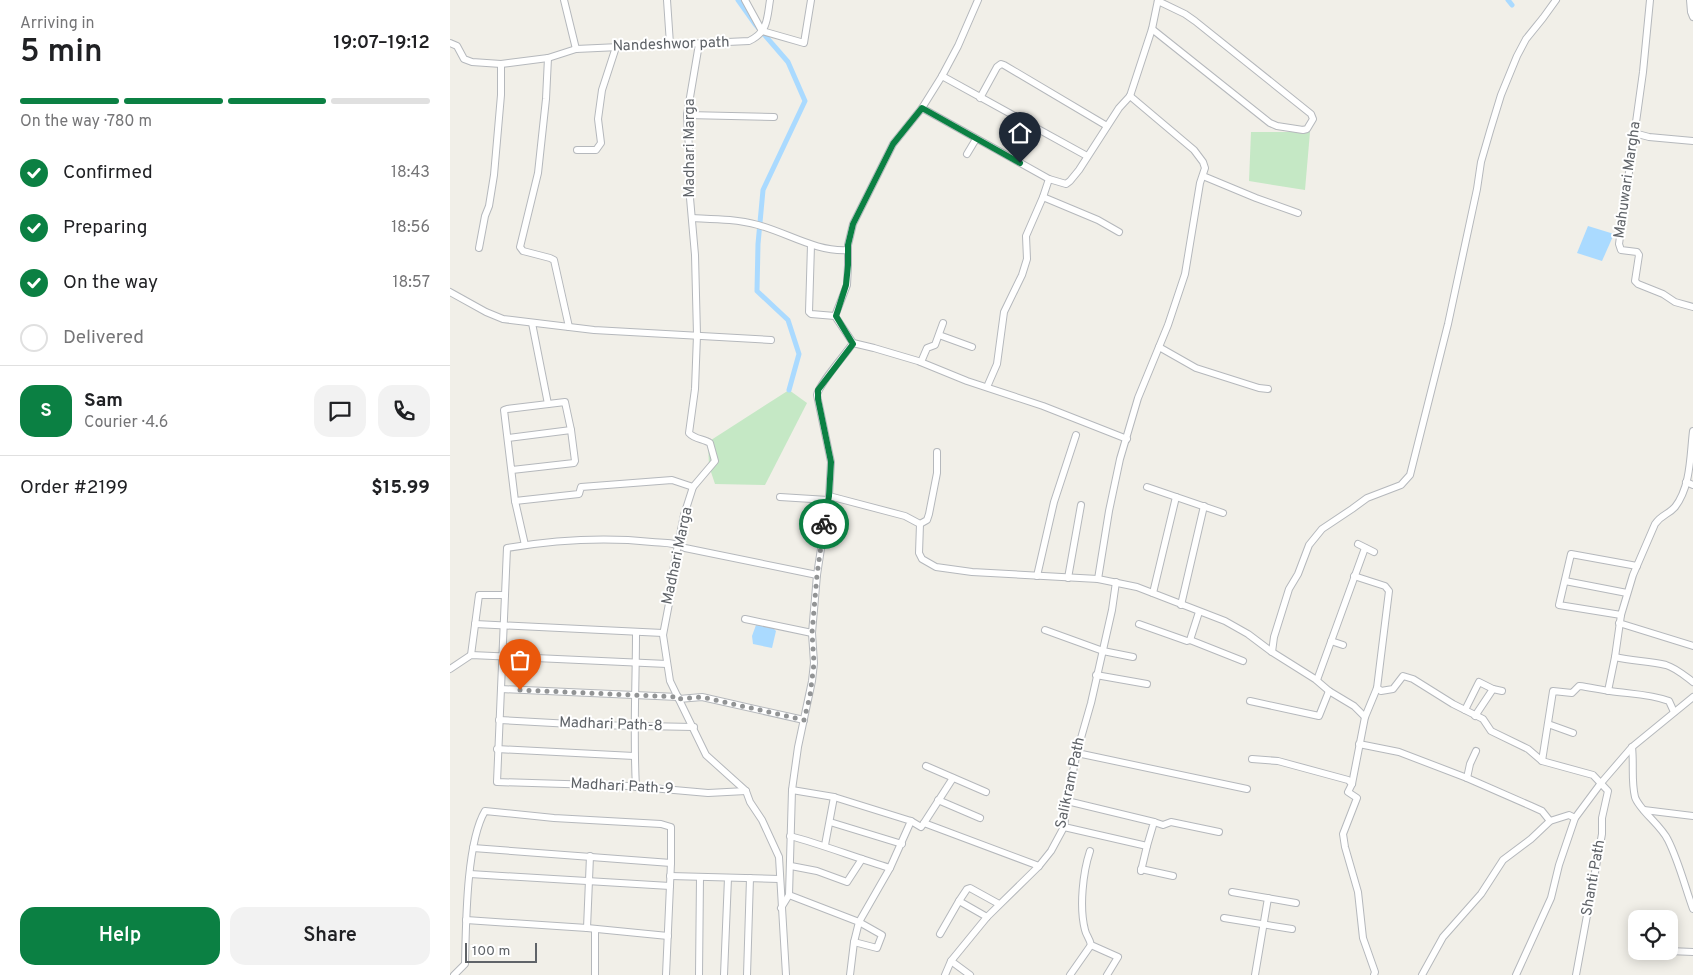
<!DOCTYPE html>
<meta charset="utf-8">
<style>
:root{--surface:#fff;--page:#f2f2f2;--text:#202124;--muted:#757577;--line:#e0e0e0;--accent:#0b8043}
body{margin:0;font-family:Overpass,sans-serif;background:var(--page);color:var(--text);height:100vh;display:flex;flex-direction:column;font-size:19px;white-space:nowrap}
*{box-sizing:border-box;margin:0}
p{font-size:16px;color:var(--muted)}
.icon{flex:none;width:28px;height:28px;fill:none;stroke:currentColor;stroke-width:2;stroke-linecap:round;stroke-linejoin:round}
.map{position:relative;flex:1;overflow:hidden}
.panel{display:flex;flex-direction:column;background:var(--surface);width:450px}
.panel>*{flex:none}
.tools{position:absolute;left:1178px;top:910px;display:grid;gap:10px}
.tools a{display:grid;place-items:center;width:50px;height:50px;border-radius:10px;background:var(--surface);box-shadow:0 2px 12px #0003;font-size:25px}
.scale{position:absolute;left:15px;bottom:12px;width:72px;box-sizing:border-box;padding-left:5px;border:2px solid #5f6368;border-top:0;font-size:14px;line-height:18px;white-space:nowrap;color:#5f6368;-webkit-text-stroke:4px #fff;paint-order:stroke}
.pin{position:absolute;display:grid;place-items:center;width:42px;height:42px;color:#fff;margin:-51px -21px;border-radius:50% 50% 50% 0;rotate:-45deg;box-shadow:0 0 5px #0007}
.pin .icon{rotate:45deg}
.courier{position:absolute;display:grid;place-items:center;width:50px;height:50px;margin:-25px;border:4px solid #0b8043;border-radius:50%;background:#fff;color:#222;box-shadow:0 1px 6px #0007}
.summary em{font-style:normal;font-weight:600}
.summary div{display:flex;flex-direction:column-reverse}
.summary{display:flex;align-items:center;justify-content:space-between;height:85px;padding:0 20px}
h1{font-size:32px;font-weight:600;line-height:38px}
.bar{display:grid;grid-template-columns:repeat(4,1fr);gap:8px 5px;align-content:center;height:60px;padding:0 20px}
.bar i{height:6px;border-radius:4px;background:var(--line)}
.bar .active{background:var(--accent)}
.bar p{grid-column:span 4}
.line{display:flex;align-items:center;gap:12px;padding:0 20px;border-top:1px solid var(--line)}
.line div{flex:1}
.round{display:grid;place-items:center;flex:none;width:52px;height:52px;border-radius:15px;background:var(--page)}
ol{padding:0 20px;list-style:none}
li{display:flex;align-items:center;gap:15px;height:55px}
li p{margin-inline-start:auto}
li .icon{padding:5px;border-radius:50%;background:var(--accent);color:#fff;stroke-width:4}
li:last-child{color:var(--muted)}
li i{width:28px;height:28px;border:2px solid var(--line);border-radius:50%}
.cta{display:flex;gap:10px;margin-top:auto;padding:10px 20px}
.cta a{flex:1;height:58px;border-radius:15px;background:var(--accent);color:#fff;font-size:20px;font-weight:600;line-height:58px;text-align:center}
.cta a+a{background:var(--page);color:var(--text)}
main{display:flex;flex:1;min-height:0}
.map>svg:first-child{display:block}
</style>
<main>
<section class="panel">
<div class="summary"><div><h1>5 min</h1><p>Arriving in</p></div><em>19:07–19:12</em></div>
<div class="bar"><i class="active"></i><i class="active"></i><i class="active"></i><i></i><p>On the way · 780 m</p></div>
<ol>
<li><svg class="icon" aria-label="check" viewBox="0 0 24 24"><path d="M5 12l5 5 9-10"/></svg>Confirmed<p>18:43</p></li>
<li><svg class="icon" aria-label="check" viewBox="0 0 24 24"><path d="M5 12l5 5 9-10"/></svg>Preparing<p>18:56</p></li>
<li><svg class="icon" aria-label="check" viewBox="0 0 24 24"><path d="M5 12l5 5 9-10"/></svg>On the way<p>18:57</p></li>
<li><i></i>Delivered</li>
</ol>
<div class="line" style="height:90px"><b class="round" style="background:var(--accent);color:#fff">S</b><div><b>Sam</b><p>Courier · 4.6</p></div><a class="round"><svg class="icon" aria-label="chat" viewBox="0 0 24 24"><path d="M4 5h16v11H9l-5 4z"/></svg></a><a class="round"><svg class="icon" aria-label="phone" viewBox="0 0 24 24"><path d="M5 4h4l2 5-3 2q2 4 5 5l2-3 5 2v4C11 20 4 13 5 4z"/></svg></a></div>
<div class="line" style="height:65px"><div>Order #2199</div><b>$15.99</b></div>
<div class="cta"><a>Help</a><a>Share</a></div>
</section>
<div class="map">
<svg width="1243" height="975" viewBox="0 0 1243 975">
<rect width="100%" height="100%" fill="#f1efe8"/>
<g fill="#c5e8c5">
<path d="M 801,132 L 860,132 L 855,190 L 799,181 Z"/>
<path d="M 339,390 L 357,403 L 315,485 L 265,484 L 259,466 L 258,442 Z"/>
</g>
<g fill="#aadaff">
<path d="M 1138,226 L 1164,234 L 1152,261 L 1127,253 Z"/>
<path d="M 306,625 L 323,628 L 326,631 L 322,648 L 303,644 L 302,636 Z"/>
</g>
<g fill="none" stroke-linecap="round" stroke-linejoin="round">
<g stroke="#aadaff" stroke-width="5">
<path d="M 288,0 L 305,24 L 338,62 L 355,101 L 313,190 L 308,244 L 307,291 L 338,320 L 349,354 L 339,390"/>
<path d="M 1058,0 L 1062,5"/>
</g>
<g stroke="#b5b8bc" stroke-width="8">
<g id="minor">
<path d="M 114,0 L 126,49"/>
<path d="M 217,0 L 220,44"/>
<path d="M 295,0 L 312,31"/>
<path d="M 1200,0 L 1193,72 L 1169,244 L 1171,250 L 1187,252 L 1189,255 L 1185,281 L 1188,284 L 1213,294 L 1225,302 L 1243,307"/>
<path d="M 1240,0 L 1241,12 L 1243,17"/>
<path d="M 702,29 L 820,123 L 827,126 L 853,130 L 857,129 L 863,119 L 861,114 L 745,21 L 735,14 L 708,1"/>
<path d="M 312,31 L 354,43 L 361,0"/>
<path d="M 0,43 L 7,46 L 14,59 L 22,62 L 51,64 L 98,58 L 126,49 L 299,41 C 318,32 317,19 320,0"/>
<path d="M 249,44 L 237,115 L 240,166 L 240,198 L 245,255 L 247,335 L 245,389 L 239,433 C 244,439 254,439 260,443 L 265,461 L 243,487 L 234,515 L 224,565 L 221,593 L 213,635 L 220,681 L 256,755 L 296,791 L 300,802 L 312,820 L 329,857 L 336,975"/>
<path d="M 98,58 L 96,99 L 88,173 L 70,247 L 73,251 L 100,258 L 104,260 L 119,327"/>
<path d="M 492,76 L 637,156"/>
<path d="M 680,96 L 702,29 L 708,0"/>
<path d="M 530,98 L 547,67 L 551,64 L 554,65 L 657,126"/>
<path d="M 472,108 L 599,179 L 616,184 L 620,181 L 629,170 L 669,108 L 680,96"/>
<path d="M 237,115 L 324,117"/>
<path d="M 1184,133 L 1199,137 L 1243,141"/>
<path d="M 127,150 L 146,150 L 151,143 L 148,119 L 152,90 L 166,47"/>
<path d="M 517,154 L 526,139"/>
<path d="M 753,176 L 806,198 L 848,213"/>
<path d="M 593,197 L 648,220 L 669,232"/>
<path d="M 242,218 C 264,219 286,219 308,225 C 338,233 366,252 398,250"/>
<path d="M 361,245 L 359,312 L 361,314 L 385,316"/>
<path d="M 29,248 L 35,216 L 39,206 L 44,175 L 51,95 L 51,64"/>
<path d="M 0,292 L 36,312 L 53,319 L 144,330 L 321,340"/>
<path d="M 82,323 L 98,404"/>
<path d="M 489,335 L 522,347"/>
<path d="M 403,343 L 385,316 L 397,285 L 398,265 L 398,245 L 403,224 L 443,144 L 472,108 L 492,76 L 508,46 L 528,0"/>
<path d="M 403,343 L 424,348 L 468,361 L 517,381 L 593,406 L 677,439"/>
<path d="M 709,347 L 746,368 L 809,388 L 818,389"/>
<path d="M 471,362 L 477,348 L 485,345 L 493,323"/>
<path d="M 537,387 L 547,364 L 554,312 L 572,275 L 577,259 L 576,236 L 593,197 L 599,179"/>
<path d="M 58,438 L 121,430"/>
<path d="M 62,470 L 124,463 L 125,461 L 121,430 L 115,402 L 57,409 L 54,410 L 65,501 L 75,545"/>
<path d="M 1236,482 L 1243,485"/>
<path d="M 697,487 L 773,513"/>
<path d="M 379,496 L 455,516 L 470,524 L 469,553 L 472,559 L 486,567 L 522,572 L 648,579 L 687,587 L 775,621 L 798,634 L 822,652 L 865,679 L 879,691 L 904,706 L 915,717"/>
<path d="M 330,497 L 378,500"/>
<path d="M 65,501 L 129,494 L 131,487 L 222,480 L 243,487"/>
<path d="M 470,524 L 477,520 L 479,514 L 487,473 L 487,452"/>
<path d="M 908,544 L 924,552"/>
<path d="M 587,576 L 604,502 L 626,435"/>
<path d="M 904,576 L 935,586 L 939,591 L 927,688 L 915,717 L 902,784 L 898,792 L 907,798 L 893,834 L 895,847 L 908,892 L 913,938 L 925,972 L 924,975"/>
<path d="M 618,578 L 631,505"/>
<path d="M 648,579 L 659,511 L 670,459 L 688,398 L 718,325 L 735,274 L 750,183 L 755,168 L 753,162 L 744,150 L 680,96"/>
<path d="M 1115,581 L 1177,593"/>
<path d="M 703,593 L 726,497"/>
<path d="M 55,595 L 47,782 L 179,786 L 258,793 L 296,791"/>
<path d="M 731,605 L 754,506"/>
<path d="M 1171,615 L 1109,605 L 1121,554 L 1187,566"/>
<path d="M 295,619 L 362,633"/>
<path d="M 1169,623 L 1243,646"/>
<path d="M 25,624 L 213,633"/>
<path d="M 689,624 L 737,641 L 740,640 L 749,612"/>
<path d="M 595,630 L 653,651 L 683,657"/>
<path d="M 186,633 C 186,684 183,736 186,787"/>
<path d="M 740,640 L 793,661"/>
<path d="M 881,641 L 893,645"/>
<path d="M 822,652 L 824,637 L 839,589 L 848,574 L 859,545 L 872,529 L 902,509 L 917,498 L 951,485 L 960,475 L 998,324 L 1027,189 L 1031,162 L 1040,131 L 1051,95 L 1067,56 L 1076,39 L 1093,18 L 1106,0"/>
<path d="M 21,655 L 29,595 L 55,595 L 57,548 C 105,540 153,537 202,542 C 213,543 225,542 235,548 L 367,575"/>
<path d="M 1165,657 C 1182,661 1200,661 1216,665 C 1226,668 1235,676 1243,682"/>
<path d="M 0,669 L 21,655 L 217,664"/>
<path d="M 646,675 L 697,684"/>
<path d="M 867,680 L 915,548"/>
<path d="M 927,688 L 931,691 L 943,689 L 953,676 L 963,679 L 1003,704 L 1033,719 L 1041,731 L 1078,749 L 1092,761 L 1143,775 L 1158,791 L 1152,818 L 1152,834 L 1126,975"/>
<path d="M 51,689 L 228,697"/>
<path d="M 1043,689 L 1052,691"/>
<path d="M 1158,691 L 1165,657 L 1171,615 L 1183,575 L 1205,524 C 1212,514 1218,515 1225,507 C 1241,486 1240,456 1243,431"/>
<path d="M 229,699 L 252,697 L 354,720"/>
<path d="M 800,701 L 869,716 L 879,691"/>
<path d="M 1015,710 L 1029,682 L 1043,689 L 1025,716"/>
<path d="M 49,720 L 139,725 L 244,727"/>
<path d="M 1098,724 L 1123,733"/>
<path d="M 909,744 L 949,752 L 1017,778 L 1081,806 L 1092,811 L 1100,821"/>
<path d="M 1182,747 C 1184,764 1181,780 1185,797 C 1189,810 1211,825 1218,840 C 1229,862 1235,887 1243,909"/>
<path d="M 47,749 L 184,756"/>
<path d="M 627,753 L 797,789"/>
<path d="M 802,759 L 828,761 L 898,780 L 902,784"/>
<path d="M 1092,761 L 1103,691 L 1122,693 L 1129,686 C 1140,687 1150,690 1160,691 C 1180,694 1200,694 1219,701 L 1224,712"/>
<path d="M 476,766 L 536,792"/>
<path d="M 1017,778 L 1020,764 L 1026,751"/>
<path d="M 488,800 L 530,818"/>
<path d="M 1194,810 L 1243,816"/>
<path d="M 461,821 L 471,827 L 474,823 L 589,866"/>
<path d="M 380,822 L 452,844"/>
<path d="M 704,822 L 713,825 L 721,822 L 769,832"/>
<path d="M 474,823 L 503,778"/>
<path d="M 614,827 L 697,846 L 704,822 L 617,801"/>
<path d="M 340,836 C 374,845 406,858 440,868 L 461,821 L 384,797 L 342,790"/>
<path d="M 375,845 L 384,797"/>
<path d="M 23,848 L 221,863"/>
<path d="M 640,851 C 633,872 629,907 635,930 C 636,935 640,939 641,945 L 668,957 L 657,975"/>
<path d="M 341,866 L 367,871 L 397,882 L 412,859"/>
<path d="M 691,869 L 723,876"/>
<path d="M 691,871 L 697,846"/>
<path d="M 20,874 L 220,886"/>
<path d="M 220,876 L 329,879"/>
<path d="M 782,892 L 846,903"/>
<path d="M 339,895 L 409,922 L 432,935 L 427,948 L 404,942"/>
<path d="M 331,908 L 339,895 L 342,790 L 348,747 L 362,681 L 364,663 L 362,633 L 367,575 L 379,496 L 381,462 L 367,395 C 369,384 395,355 403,343"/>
<path d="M 537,917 L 509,901 L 517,889 L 520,888 L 549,904"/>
<path d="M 774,918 L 842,929"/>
<path d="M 16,920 L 137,928 L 218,936"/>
<path d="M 137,928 L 140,856"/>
<path d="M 490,934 L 509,901"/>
<path d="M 1219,951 L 1243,952"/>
<path d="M 501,961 L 520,975"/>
<path d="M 4,975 L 15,964 C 16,926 16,843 35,811 L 104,818 L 211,824 L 221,827 L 221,863 L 216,975"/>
<path d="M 145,975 L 145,930"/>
<path d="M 249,975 L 250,877"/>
<path d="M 274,975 L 278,878"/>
<path d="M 297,975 L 300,878"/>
<path d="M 400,975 L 404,942 L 409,922 L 440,868"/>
<path d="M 495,975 L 501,961 L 537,917 L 589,866 L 601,851 L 614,827 L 617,801 L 627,752 L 641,703 L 662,610 L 666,582"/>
<path d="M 620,975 L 641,945"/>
<path d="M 805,975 L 818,898"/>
<path d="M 972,975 L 993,937 L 1031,894 L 1053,860 L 1081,839 L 1100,821 L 1119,815 L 1125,818"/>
<path d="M 1066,975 L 1101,898 L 1109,865 L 1125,818 L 1151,783 L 1182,747 L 1243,697"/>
</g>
</g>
<use href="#minor" stroke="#fff" stroke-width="6"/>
</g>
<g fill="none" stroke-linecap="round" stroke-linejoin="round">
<path stroke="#929495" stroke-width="5" stroke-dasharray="0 9" d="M 70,690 L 228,697 L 229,699 L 252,697 L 354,720 L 360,696 L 364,663 L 362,633 L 367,575 L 374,524"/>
<path stroke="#0b8043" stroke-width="6" d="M 374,524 L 379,496 L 381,462 L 368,399 L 368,390 L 403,344 L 386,316 L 396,285 L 398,265 L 398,245 L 403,224 L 443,144 L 472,108 L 570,163"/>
</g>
<g text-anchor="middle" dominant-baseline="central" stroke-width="4" stroke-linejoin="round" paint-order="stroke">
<g font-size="15" fill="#5f6368" stroke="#fff">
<text transform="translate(221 45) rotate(-2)">Nandeshwor path</text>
<text transform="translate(240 148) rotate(-90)">Madhari Marga</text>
<text transform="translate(1178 180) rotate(-82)">Mahuwari Margha</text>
<text transform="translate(228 556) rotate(-78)">Madhari Marga</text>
<text transform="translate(161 725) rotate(2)">Madhari Path-8</text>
<text transform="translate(621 783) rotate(-78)">Salikram Path</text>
<text transform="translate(172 787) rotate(3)">Madhari Path-9</text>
<text transform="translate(1144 878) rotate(-80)">Shanti Path</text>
</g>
</g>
</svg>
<div class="tools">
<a><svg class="icon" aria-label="locate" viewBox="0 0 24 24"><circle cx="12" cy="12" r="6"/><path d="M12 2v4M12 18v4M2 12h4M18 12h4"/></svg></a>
</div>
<div class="scale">100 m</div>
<div class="pin" style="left:70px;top:690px;background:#ea580c"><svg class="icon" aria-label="bag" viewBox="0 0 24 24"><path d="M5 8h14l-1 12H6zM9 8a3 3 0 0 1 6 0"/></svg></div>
<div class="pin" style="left:570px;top:163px;background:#1f2937"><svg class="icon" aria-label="home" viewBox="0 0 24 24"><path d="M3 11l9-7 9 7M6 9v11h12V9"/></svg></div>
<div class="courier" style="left:374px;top:524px"><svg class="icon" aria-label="bike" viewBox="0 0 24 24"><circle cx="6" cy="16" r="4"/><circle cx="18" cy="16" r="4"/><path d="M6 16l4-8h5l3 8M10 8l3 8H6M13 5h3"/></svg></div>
</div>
</main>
